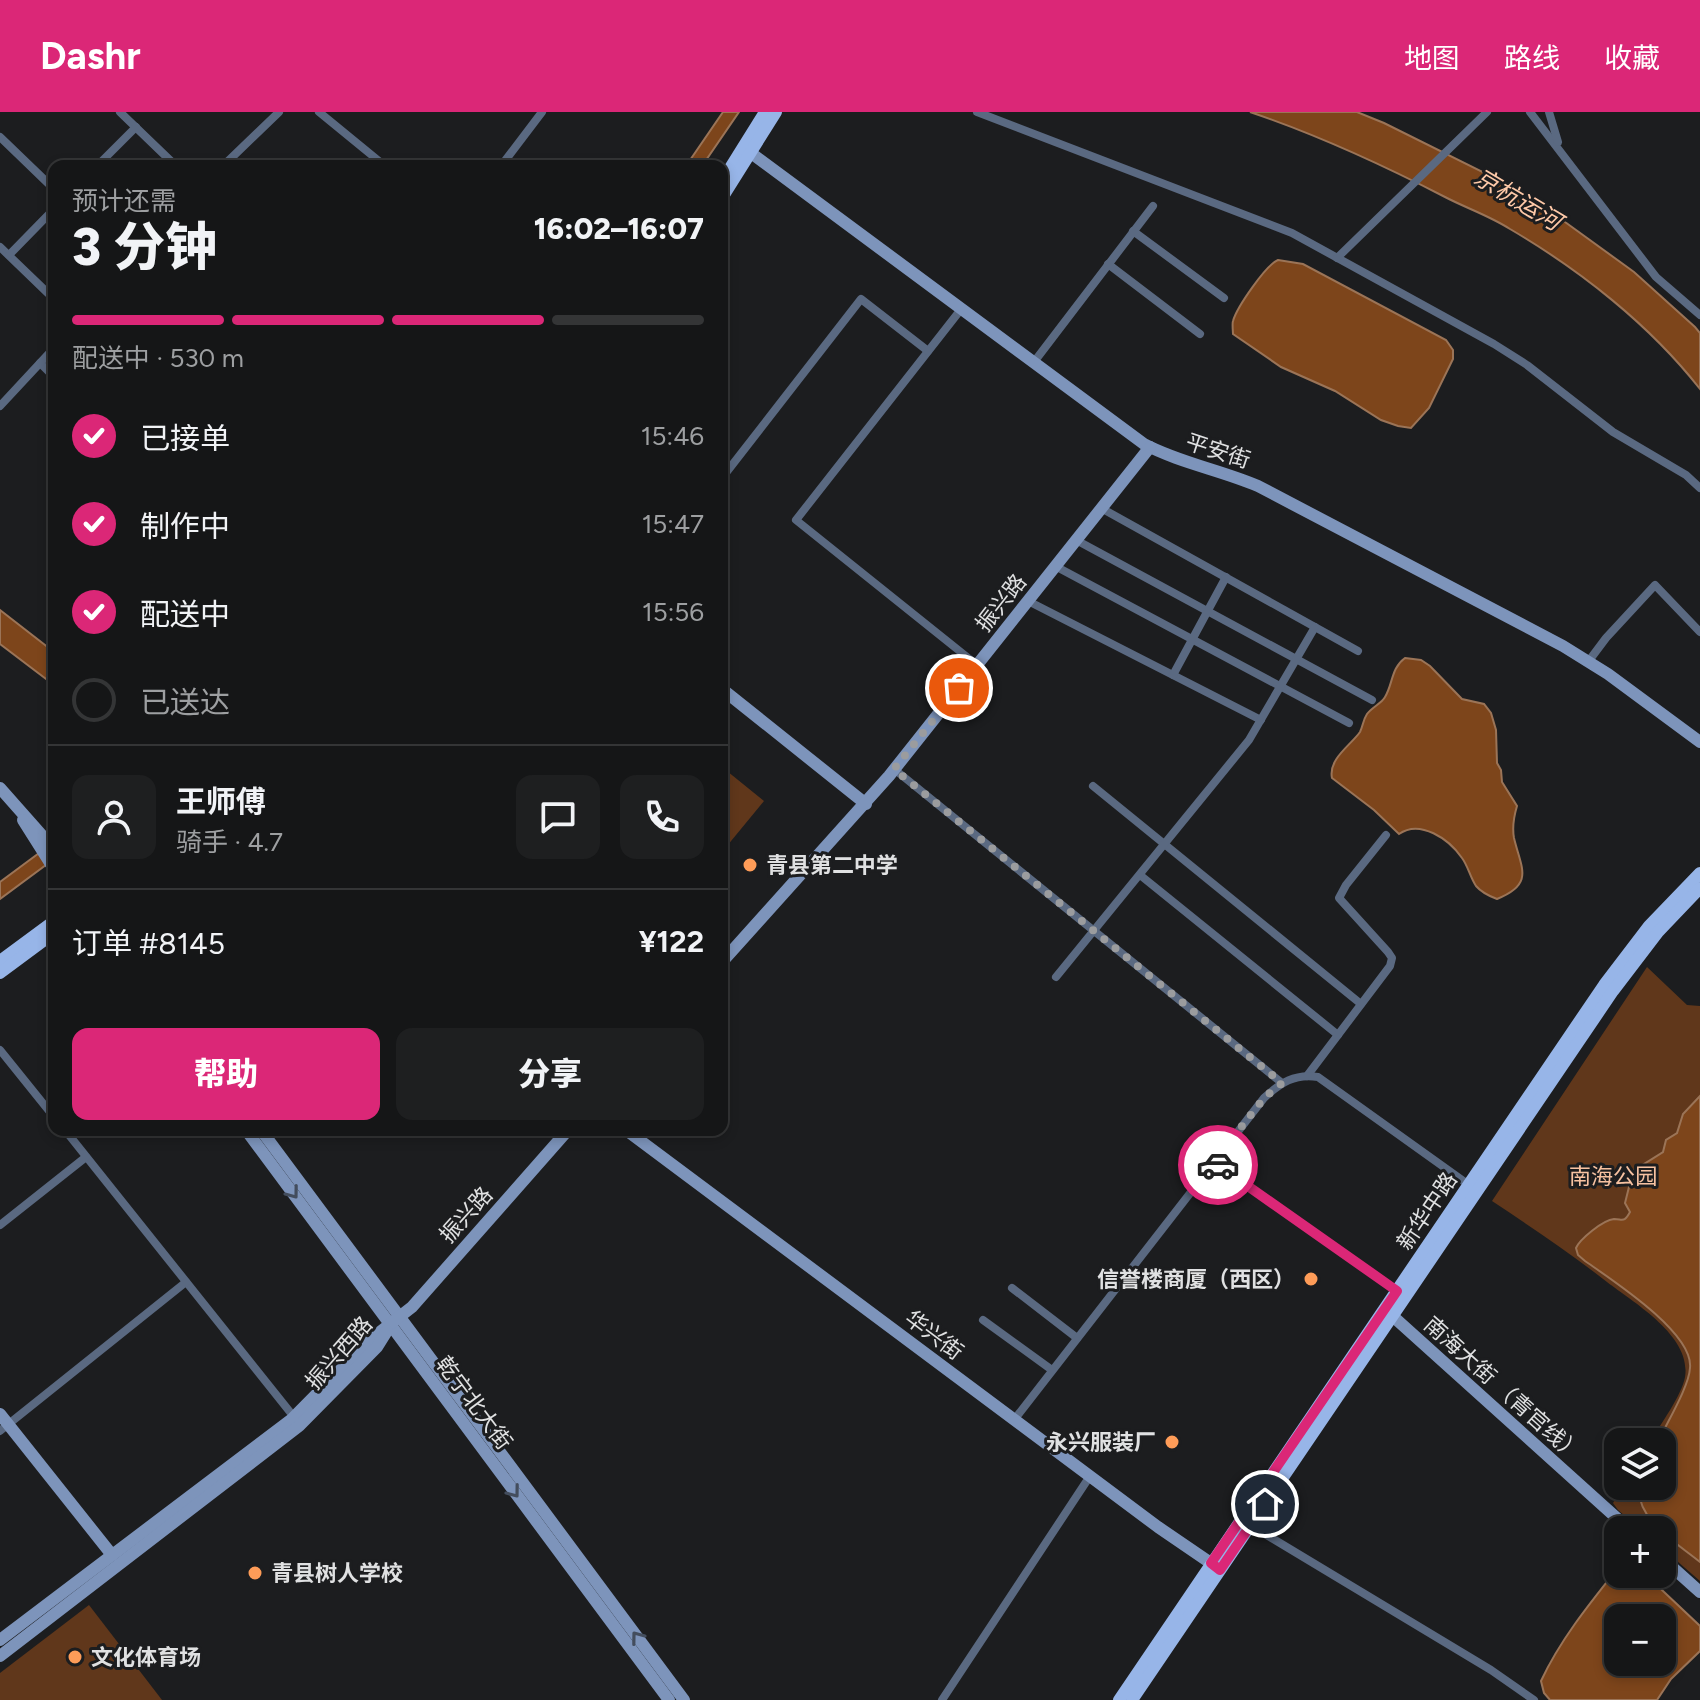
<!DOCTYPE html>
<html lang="zh">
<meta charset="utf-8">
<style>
:root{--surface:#151617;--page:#1e1f20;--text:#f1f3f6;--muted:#9d9fa1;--line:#343536;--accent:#db2777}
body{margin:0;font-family:Figtree,"Noto Sans SC",sans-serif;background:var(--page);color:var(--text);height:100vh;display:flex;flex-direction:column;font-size:30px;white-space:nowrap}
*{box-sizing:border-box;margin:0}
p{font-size:26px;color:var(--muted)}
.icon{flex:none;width:44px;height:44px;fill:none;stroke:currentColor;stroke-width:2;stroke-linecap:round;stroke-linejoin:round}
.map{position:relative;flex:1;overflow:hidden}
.details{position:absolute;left:48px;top:48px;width:680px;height:976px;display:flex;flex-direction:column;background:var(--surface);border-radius:16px;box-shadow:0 4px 12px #0003,0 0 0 2px var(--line)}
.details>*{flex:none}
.fabs{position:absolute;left:1604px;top:1316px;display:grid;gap:16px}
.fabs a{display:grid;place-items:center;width:72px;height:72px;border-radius:16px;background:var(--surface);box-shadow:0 4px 12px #0003,0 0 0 2px var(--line);font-size:40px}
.pin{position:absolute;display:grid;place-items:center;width:68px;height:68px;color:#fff;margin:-34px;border:4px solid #fff;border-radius:50%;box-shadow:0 2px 8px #0007}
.courier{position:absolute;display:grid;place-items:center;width:80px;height:80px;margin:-40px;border:6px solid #db2777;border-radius:50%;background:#fff;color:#222;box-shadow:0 2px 10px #0007}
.headline em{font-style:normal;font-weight:800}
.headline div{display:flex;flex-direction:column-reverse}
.headline{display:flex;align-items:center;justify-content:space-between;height:136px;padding:0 24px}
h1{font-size:52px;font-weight:800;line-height:60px}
.bar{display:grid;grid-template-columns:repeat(4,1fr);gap:12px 8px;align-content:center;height:96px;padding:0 24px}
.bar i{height:10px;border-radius:6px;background:var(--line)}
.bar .selected{background:var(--accent)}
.bar p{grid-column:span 4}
.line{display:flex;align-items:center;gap:20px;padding:0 24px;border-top:2px solid var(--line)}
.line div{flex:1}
.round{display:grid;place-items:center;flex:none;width:84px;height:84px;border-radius:16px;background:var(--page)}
ol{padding:0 24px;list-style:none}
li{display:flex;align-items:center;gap:24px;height:88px}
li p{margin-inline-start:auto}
li .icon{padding:8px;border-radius:50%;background:var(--accent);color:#fff;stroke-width:4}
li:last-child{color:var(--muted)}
li i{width:44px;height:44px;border:4px solid var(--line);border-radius:50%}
.button{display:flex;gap:16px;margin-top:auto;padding:16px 24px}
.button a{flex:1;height:92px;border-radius:16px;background:var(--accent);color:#fff;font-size:32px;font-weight:800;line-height:92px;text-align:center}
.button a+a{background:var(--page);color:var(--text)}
header{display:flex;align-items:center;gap:48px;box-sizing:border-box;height:112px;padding:0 40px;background:var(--accent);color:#fff}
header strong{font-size:38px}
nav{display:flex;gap:44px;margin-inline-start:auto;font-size:28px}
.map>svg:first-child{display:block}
</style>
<header>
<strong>Dashr</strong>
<nav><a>地图</a><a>路线</a><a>收藏</a></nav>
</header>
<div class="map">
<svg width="1700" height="1588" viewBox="0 0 1700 1588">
<rect width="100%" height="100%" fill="#1c1d1f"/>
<g fill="#60371b">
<path d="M 722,655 L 764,689 L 722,740 Z"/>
<path d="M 1647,855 L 1687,893 L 1700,894 L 1700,1469 L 1662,1436 L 1662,1418 L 1641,1418 L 1618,1398 L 1613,1391 L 1624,1374 L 1662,1374 L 1662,1330 L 1650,1330 C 1660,1313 1682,1283 1685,1265 C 1692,1224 1634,1191 1607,1170 C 1570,1141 1531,1115 1492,1089 Z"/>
<path d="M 89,1493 L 162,1588 L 0,1588 L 0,1561 Z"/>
</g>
<g fill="#7d451b" stroke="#9b7457" stroke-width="2" fill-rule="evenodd">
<path d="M 723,0 L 739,0 L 702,54 L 686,54 Z"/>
<path d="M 1250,0 L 1357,0 L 1384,11 L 1525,81 L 1634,160 L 1695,215 L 1700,221 L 1700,277 C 1650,213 1580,158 1510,117 C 1490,104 1466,96 1445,85 C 1381,52 1318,23 1250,0 Z"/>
<path d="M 1278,148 L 1303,152 L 1446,228 L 1453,238 L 1453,247 L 1429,296 L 1411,316 L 1398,314 L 1381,308 L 1335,279 L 1281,255 L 1233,222 C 1233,220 1232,211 1233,209 C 1237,195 1266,153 1278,148 Z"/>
<path d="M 0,498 L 54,540 L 54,573 L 0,532 Z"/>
<path d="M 1405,546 L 1421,548 L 1430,554 L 1462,587 L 1484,592 L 1491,601 L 1496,618 L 1497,651 L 1501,658 L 1502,670 L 1517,694 C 1514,704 1512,715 1514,726 C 1521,756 1535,772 1497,787 C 1489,784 1482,781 1476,774 C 1470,765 1468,754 1462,746 C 1449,727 1420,707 1399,722 L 1374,698 L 1332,666 C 1328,647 1351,633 1360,620 C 1363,614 1363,608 1367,602 C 1371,596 1382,591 1385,585 C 1393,572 1391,556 1405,546 Z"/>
<path d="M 54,730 L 54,747 L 0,787 L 0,770 Z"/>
<path d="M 1700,984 L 1700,1450 C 1677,1431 1636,1408 1639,1374 L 1662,1374 L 1662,1330 L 1658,1330 C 1666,1312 1689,1275 1690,1256 C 1694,1221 1612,1168 1585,1149 L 1578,1143 L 1576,1136 C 1580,1127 1603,1108 1614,1107 C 1623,1107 1624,1111 1630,1100 L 1625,1091 L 1633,1059 L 1663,1040 L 1666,1028 L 1677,1021 L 1683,1002 Z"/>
<path d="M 1618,1456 L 1618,1462 L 1645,1462 L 1700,1514 L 1700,1539 L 1671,1567 L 1657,1588 L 1550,1588 L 1544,1581 L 1541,1569 C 1560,1528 1590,1491 1618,1456 ZM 1662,1506 L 1662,1550 L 1618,1550 L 1618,1506 Z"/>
</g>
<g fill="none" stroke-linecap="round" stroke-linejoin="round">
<g stroke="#5a6981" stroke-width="8">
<path d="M 120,0 L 176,54"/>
<path d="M 319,0 L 385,54"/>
<path d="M 977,0 L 1292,121 L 1494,232 L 1527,253 L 1613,320 L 1686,363 L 1700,376"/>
<path d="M 1530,0 L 1656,165 L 1700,203"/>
<path d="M 1549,0 L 1558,30"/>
<path d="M 0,25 L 54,77"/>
<path d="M 97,54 L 136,15"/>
<path d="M 223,54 L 279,0"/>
<path d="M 501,54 L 542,0"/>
<path d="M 1133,119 L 1224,186"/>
<path d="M 0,135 L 54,187"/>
<path d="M 9,143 L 54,97"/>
<path d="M 1337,146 L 1487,0"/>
<path d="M 1108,152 L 1200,222"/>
<path d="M 962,196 L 796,408 L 977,553"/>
<path d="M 1034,250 L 1153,94"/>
<path d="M 40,251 L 54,265"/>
<path d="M 0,294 L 54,236"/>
<path d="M 722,366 L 861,187 L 928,239"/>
<path d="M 1101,396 L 1358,539"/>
<path d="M 1076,428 L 1372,588"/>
<path d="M 1055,454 L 1349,611"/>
<path d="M 1028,489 L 1261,608"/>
<path d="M 1588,550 L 1606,526 L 1655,473 L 1700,520"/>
<path d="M 1173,563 L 1226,465"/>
<path d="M 894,657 L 1282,971"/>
<path d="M 1093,674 L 1361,892"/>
<path d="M 1140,763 L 1338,923"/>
<path d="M 1056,865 L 1249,628 L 1315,515"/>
<path d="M 0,938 L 54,1005"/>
<path d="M 1307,964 L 1390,854 L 1392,846 L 1388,840 L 1339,786 L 1346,773 L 1386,723"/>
<path d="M 65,1018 L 294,1305"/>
<path d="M 1214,1050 L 1397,1179"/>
<path d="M 0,1113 L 86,1045"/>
<path d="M 1012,1176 L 1077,1226"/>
<path d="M 983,1208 L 1052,1258"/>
<path d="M 1014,1308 L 1264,986 C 1280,971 1295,961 1318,965 L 1469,1073"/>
<path d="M 0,1319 L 186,1170"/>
<path d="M 1250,1413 L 1491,1558 L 1534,1588"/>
<path d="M 942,1588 L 1090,1364"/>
</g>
<g stroke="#7d94bb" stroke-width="12">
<path d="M 751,41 L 1144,332 C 1180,351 1221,358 1258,374 L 1563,534 L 1608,562 L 1700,630"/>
<path d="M 722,577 L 866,692"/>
<path d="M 0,676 L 54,737"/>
<path d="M 23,708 L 54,757"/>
<path d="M 722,850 L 889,664 L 1150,335"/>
<path d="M 246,1018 L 669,1588"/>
<path d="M 261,1018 L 684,1588"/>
<path d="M 626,1018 L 1158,1415 L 1218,1456"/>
<path d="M 1387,1199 L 1630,1418"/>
<path d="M 0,1302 L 112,1443"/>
<path d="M 1662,1446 L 1700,1480"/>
<path d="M 0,1528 L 292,1307 L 371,1227 L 412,1195 L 568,1018"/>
<path d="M 0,1544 L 299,1314 L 377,1235 L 387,1219"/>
</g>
<g stroke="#97b5e8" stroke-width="12">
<path d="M 722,69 L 765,0"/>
<path d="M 722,86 L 776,0"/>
<path d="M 0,849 L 54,809"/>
<path d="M 0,861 L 54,821"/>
<path d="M 1119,1588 L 1604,873 L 1649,814 L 1700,761"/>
<path d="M 1132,1588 L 1613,879 L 1658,820 L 1700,776"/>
</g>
</g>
<defs><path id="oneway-chevron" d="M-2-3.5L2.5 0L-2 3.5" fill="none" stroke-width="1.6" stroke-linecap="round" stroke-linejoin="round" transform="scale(2)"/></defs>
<g stroke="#434d5d">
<use href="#oneway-chevron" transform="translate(293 1081) rotate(53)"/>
<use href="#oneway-chevron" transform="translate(514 1380) rotate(53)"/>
<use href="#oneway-chevron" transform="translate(637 1525) rotate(-127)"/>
</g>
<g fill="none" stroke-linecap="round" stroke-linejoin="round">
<path stroke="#9b9c9e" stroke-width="8" stroke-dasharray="0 14.4" d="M 959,576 L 894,657 L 1282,971 L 1264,986 L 1214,1050 L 1218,1053"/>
<path stroke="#db2777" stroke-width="10" d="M 1218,1053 L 1397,1179 L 1211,1451 L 1220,1458 L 1265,1392"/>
</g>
<g fill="#fe9c58" stroke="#1c1d1f" stroke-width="3">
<circle cx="750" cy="753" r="8"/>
<circle cx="1311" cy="1167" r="8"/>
<circle cx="1172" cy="1330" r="8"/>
<circle cx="255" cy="1461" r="8"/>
<circle cx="75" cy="1545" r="8"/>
</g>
<g text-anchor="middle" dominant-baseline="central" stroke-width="6" stroke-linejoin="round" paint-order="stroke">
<g font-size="22" fill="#e0e1e2" stroke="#1c1d1f">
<text transform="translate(1218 339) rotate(18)">平安街</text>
<text transform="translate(1001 491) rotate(-52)">振兴路</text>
<text transform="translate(1427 1099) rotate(-56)">新华中路</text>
<text transform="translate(466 1103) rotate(-48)">振兴路</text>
<text transform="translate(934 1223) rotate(37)">华兴街</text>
<text transform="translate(339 1241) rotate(-49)">振兴西路</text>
<text transform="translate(1503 1277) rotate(42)">南海大街 （青官线）</text>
<text transform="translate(474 1291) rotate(53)">乾宁北大街</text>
</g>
<g font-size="22" font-weight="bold" fill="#e0e1e2" stroke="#1c1d1f" text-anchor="start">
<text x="766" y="753">青县第二中学</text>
<text x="1295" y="1167" text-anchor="end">信誉楼商厦（西区）</text>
<text x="1156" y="1330" text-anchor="end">永兴服装厂</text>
<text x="271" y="1461">青县树人学校</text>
<text x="91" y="1545">文化体育场</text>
</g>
<g font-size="22" fill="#f7c2a1" stroke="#1c1d1f">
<text x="1613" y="1064">南海公园</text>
</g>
<g font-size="24" font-style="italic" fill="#fec9a8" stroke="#1c1d1f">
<text transform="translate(1518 87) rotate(31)">京杭运河</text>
</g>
</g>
</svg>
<div class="fabs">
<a><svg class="icon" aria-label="layers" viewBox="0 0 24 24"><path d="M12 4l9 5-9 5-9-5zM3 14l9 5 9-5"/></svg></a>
<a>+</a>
<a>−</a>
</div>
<div class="pin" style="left:959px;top:576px;background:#ea580c"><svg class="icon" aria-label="bag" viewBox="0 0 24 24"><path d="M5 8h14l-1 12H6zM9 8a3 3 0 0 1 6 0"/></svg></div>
<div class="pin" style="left:1265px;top:1392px;background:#1f2937"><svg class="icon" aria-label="home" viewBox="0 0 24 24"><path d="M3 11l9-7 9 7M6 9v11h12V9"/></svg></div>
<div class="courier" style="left:1218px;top:1053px"><svg class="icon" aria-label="car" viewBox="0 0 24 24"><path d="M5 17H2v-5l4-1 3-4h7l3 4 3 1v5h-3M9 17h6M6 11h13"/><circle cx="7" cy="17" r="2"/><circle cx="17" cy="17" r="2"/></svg></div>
<section class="details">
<div class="headline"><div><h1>3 分钟</h1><p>预计还需</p></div><em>16:02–16:07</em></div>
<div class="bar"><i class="selected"></i><i class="selected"></i><i class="selected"></i><i></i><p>配送中 · 530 m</p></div>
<ol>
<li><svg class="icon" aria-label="check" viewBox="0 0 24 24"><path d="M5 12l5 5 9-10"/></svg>已接单<p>15:46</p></li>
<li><svg class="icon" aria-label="check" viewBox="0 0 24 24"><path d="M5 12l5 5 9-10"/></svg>制作中<p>15:47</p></li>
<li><svg class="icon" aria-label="check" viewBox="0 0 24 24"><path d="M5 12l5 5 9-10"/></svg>配送中<p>15:56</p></li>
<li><i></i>已送达</li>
</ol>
<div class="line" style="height:144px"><a class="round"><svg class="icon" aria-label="person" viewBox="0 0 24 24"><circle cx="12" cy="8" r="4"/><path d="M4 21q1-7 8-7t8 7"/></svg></a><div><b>王师傅</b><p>骑手 · 4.7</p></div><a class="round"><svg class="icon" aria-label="chat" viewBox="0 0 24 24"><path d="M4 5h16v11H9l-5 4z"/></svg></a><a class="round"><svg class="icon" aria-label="phone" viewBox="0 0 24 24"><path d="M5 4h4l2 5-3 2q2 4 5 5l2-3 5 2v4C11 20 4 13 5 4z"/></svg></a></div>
<div class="line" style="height:104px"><div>订单 #8145</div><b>¥122</b></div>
<div class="button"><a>帮助</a><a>分享</a></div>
</section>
</div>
